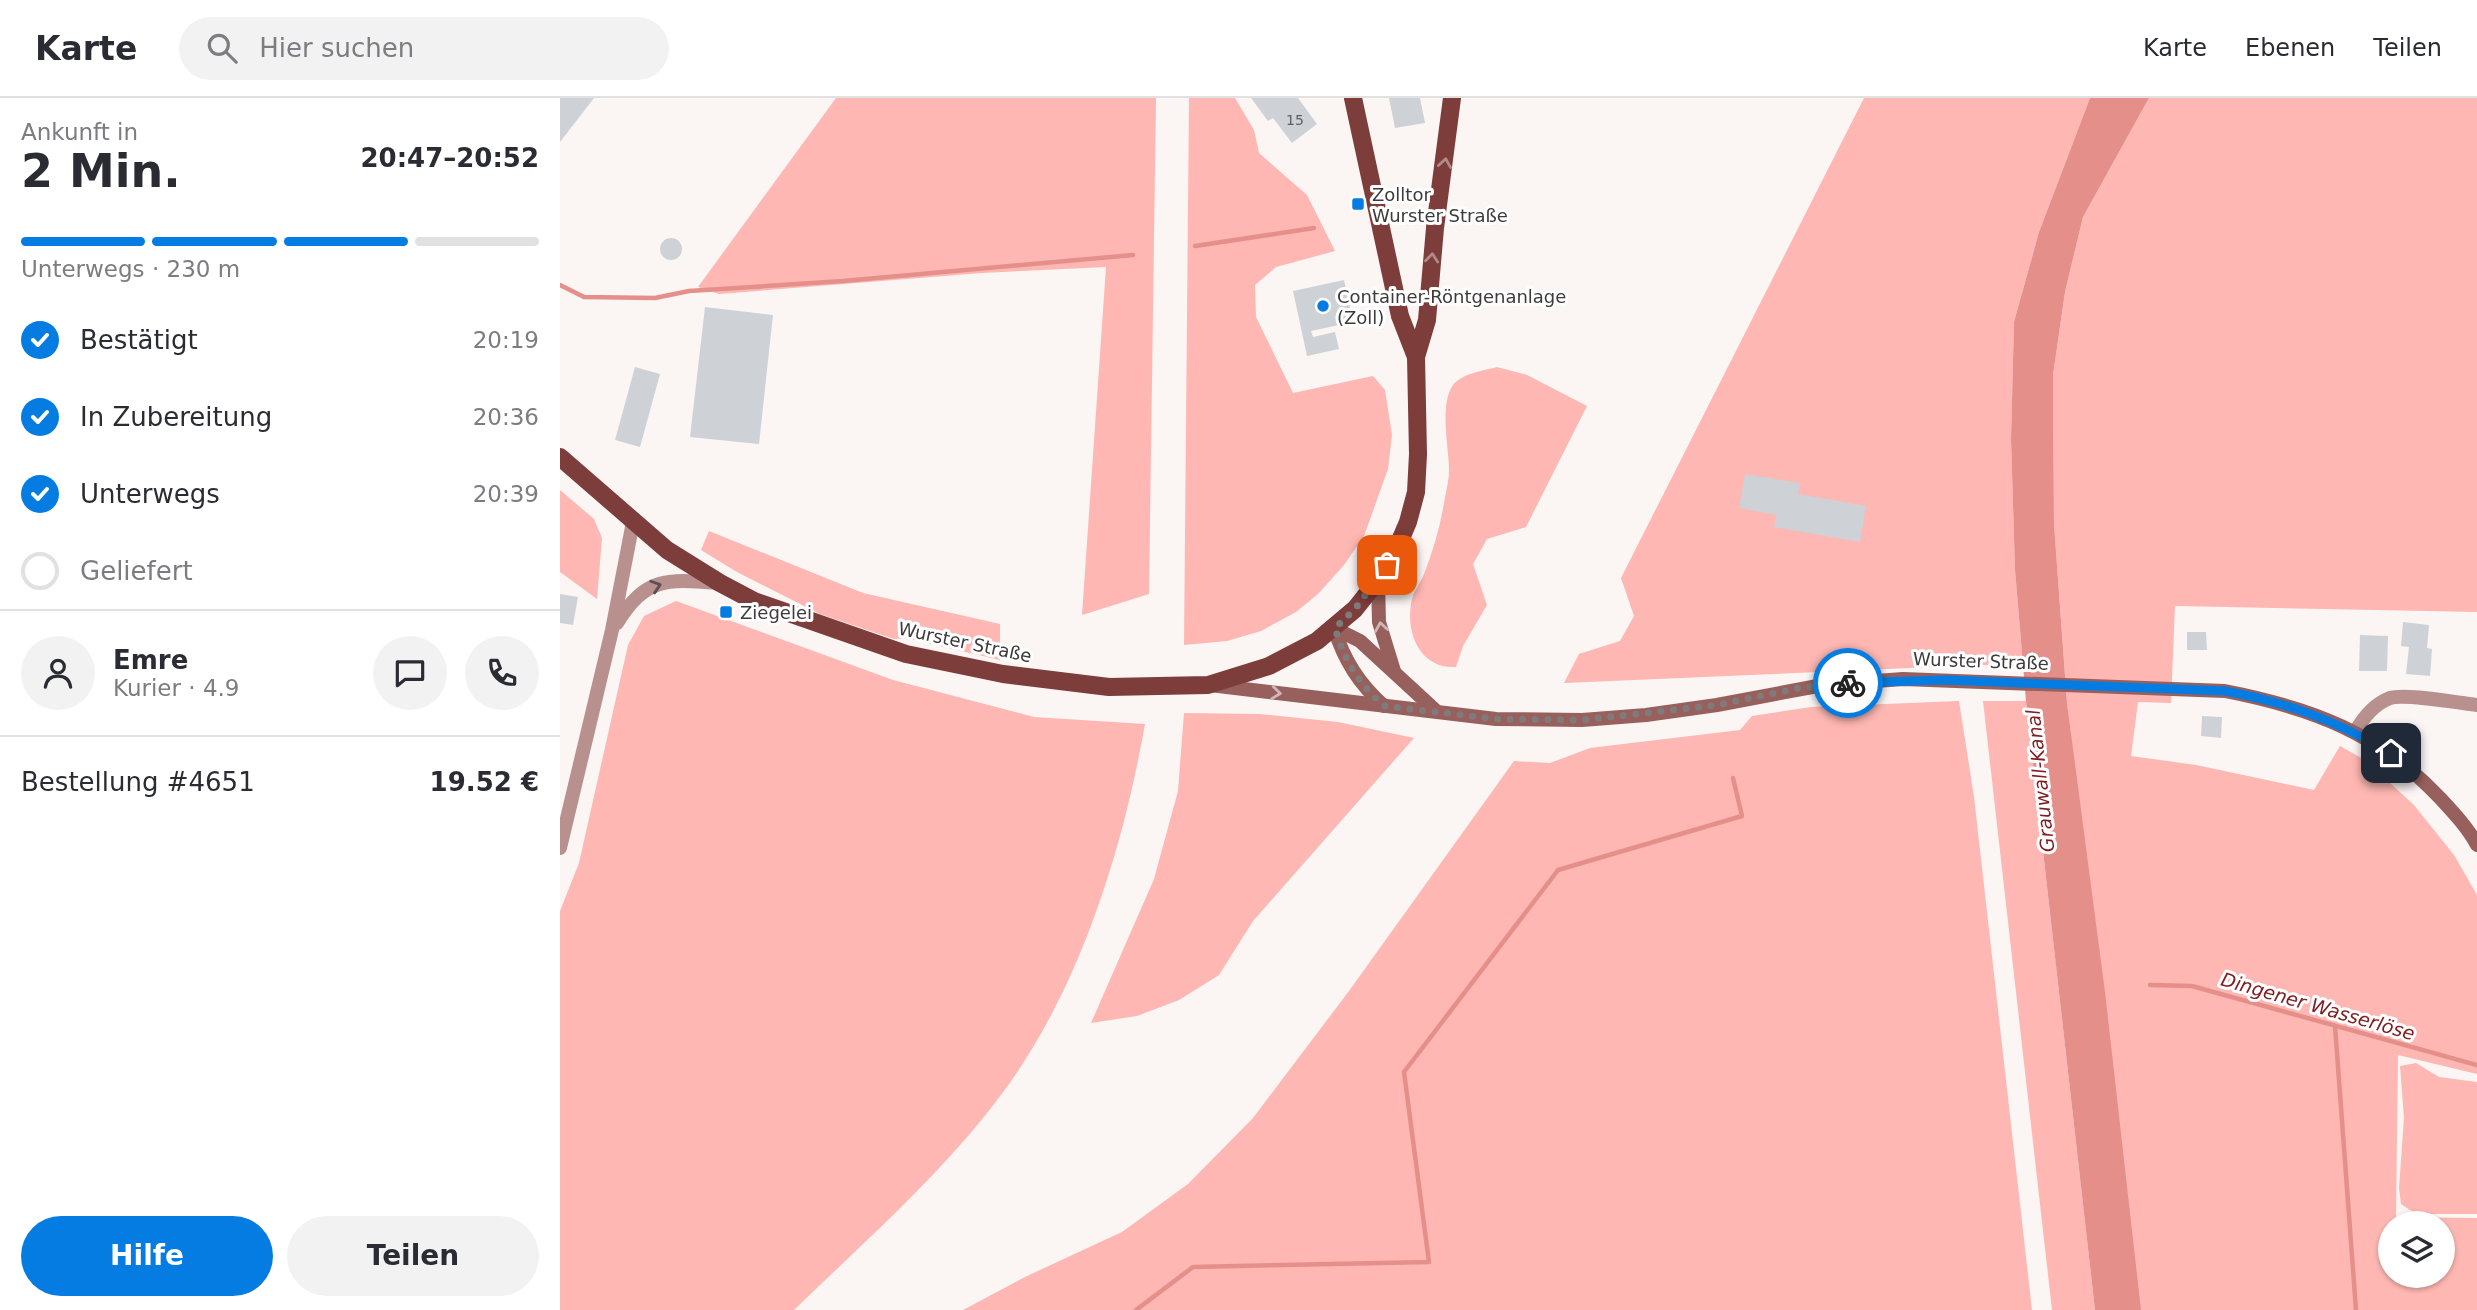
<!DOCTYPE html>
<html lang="de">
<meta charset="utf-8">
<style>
:root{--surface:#fff;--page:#f2f2f3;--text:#2b2b33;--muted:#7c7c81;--line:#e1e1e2;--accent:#057ce2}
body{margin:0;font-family:"DejaVu Sans",sans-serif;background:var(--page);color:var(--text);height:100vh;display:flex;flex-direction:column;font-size:26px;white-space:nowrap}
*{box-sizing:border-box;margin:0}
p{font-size:23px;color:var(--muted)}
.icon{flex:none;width:38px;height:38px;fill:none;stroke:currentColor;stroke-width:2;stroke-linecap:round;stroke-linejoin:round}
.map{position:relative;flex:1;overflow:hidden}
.side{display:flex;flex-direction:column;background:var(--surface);width:560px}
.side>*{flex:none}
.tools{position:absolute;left:1818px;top:1113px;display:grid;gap:14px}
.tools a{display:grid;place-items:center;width:77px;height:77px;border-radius:50%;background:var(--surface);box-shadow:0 2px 5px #0004;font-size:35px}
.pin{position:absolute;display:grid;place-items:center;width:60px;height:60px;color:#fff;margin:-30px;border-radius:14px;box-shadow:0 4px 10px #0006}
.courier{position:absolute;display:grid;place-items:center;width:70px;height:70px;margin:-35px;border:5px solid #057ce2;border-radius:50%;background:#fff;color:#222;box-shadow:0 2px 9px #0007}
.overview em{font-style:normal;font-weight:700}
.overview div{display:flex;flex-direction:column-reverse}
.overview{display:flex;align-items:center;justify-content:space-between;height:119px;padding:0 21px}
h1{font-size:46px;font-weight:700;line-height:52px}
.bar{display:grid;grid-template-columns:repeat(4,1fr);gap:10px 7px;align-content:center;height:84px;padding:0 21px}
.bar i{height:9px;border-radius:5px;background:var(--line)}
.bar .selected{background:var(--accent)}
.bar p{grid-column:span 4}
.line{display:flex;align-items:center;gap:18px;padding:0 21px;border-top:2px solid var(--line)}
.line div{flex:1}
.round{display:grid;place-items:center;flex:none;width:74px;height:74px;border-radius:37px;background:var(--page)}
ol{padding:0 21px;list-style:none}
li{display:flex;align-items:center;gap:21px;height:77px}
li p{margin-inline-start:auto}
li .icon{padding:7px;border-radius:50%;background:var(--accent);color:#fff;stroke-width:4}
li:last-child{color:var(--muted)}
li i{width:38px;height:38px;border:4px solid var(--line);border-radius:50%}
.action{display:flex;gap:14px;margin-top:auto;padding:14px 21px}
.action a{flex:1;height:80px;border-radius:42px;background:var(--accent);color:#fff;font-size:28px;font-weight:700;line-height:80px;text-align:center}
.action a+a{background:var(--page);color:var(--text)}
header{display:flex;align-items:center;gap:42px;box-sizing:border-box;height:98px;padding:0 35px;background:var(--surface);border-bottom:2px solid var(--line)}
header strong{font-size:33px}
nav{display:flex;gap:38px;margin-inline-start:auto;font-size:24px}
.search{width:490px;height:63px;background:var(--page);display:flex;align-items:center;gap:18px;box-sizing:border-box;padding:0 24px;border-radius:38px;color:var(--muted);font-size:26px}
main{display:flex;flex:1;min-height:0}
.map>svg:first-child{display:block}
</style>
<header>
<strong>Karte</strong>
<div class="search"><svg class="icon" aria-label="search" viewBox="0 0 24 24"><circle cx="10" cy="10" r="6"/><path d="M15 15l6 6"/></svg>Hier suchen</div>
<nav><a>Karte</a><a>Ebenen</a><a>Teilen</a></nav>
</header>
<main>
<section class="side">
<div class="overview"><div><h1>2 Min.</h1><p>Ankunft in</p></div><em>20:47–20:52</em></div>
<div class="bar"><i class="selected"></i><i class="selected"></i><i class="selected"></i><i></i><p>Unterwegs · 230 m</p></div>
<ol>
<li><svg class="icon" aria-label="check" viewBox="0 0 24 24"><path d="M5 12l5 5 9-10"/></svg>Bestätigt<p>20:19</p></li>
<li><svg class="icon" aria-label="check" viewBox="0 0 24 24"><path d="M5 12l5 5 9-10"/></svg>In Zubereitung<p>20:36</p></li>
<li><svg class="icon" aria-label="check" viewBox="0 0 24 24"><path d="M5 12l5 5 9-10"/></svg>Unterwegs<p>20:39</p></li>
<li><i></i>Geliefert</li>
</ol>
<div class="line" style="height:126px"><a class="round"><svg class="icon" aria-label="person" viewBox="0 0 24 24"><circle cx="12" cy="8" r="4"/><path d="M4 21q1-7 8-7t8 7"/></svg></a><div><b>Emre</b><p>Kurier · 4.9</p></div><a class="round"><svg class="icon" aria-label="chat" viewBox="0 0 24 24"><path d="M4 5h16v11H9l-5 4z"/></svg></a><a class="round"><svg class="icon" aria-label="phone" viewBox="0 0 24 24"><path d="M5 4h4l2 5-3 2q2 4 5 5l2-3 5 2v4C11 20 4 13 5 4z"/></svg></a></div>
<div class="line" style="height:91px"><div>Bestellung #4651</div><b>19.52 €</b></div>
<div class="action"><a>Hilfe</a><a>Teilen</a></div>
</section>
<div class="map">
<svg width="1917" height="1212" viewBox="0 0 1917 1212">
<rect width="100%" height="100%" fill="#fbf5f4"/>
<g fill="#feb7b2" fill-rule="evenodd">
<path d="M 276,0 L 596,0 L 589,496 L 522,517 L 546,169 L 422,175 L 159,196 L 138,189 Z"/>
<path d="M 629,0 L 675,0 L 694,32 L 699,55 L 747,97 L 775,153 L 716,169 L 695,187 L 696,219 L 733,295 L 813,278 L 825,292 L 832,337 L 828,371 L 804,438 L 784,467 L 758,496 L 736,514 L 701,533 L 667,543 L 624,547 Z"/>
<path d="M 1304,0 L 1530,0 L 1479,134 L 1454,224 L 1451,341 L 1455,472 L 1463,568 L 1419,567 L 1004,585 L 1019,556 L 1060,543 L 1074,518 L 1061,480 Z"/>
<path d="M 1589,0 L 1917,0 L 1917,514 L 1615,508 L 1611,605 L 1578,604 L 1571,658 L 1636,667 L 1754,692 L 1780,648 L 1805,662 L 1854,707 L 1894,757 L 1917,797 L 1917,976 L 1838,957 L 1836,1119 L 1917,1120 L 1917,1212 L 1580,1212 L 1507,605 L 1494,426 L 1493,277 L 1505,194 L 1523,119 ZM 1830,1125 L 1883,1125 L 1883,1178 L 1830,1178 Z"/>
<path d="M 937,269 L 967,277 L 1027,308 L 966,429 L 927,441 L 913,466 L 927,507 L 903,548 L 896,569 C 861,571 846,537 851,506 C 852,495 860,486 864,476 C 874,451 881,425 885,399 C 887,390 889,381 889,372 C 889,349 879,307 893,287 C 903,275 923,273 937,269 Z"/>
<path d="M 0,392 L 34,421 L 42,440 L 37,501 L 0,474 Z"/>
<path d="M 149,433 L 303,495 L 440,526 L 440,562 L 346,540 L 334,541 L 260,516 L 177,474 L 141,452 Z"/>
<path d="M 116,503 L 333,582 L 474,619 L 585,626 C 563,750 522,883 449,986 C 389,1070 308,1140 234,1212 L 0,1212 L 0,813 L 19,765 L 68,547 L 84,518 Z"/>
<path d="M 1399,603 L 1414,699 L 1472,1212 L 403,1212 L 467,1178 L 562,1134 L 628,1086 L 693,1020 L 789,893 L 954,663 L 990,665 L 1030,650 L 1180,632 L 1192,618 L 1251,609 Z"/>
<path d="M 1423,603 L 1466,603 L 1535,1212 L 1492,1212 Z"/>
<path d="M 624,615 L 699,616 L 778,624 L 854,640 L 693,823 L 659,877 L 619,902 L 577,918 L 531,925 L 594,781 L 618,693 Z"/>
<path d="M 1856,965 L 1879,979 L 1917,984 L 1917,1116 L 1856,1116 L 1841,1106 L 1839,1090 L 1844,1020 L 1840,968 Z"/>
</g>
<path fill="#e58f8b" d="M 1530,0 L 1589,0 L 1523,119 L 1505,194 L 1493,277 L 1494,426 L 1507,605 L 1545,894 L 1581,1212 L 1535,1212 L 1466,603 L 1455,472 L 1451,341 L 1454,224 L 1479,134 Z"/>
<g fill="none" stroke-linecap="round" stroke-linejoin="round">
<g stroke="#e58f8b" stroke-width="4.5">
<path d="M 635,148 L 754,130"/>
<path d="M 0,187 L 24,199 L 95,200 L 129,193 L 283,183 L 573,157"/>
<path d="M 1590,887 L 1632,888 L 1917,967"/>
<path d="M 1775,928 L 1796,1212"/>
<path d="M 576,1212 L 633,1169 L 869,1164 L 844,974 L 998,772 L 1182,718 L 1173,680"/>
</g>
</g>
<g fill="#ced2d7">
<path d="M 0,0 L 34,0 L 0,44 Z"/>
<path d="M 691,0 L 738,0 L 757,26 L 732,45 L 713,20 L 708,23 Z"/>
<path d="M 829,0 L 860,0 L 865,25 L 835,30 Z"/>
<circle cx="111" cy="151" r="11"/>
<path d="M 784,182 L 793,224 L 751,233 L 753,239 L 775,234 L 779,251 L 747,258 L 733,193 Z"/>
<path d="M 145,209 L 213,217 L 199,346 L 130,339 Z"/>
<path d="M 75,269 L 100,276 L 80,349 L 55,342 Z"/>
<path d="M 1185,376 L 1240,385 L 1238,396 L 1306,408 L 1300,444 L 1214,429 L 1216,417 L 1179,410 Z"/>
<path d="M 0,496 L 18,499 L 13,527 L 0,525 Z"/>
<path d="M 1843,524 L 1869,527 L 1867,550 L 1872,551 L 1870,578 L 1846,576 L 1849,549 L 1841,548 Z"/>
<path d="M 1627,534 L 1646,534 L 1647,552 L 1627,552 Z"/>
<path d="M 1800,537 L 1828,538 L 1827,573 L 1799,573 Z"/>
<path d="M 1642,618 L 1662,619 L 1661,640 L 1641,638 Z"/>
</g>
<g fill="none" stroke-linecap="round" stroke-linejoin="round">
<g stroke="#b8918e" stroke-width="14">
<path d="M 57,525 C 86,478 108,481 159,485"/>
<path d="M 1795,634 C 1803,620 1814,606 1830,600 C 1845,595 1898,605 1917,607"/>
<path d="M 0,750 L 52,532 L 73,424"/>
</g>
<g stroke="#97605d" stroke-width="14">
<path d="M 818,482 L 819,524 L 834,573"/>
<path d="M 774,530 L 800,543 L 875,612"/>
<path d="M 774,530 C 784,562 799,586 824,608"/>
<path d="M 650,587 L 936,621 L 1022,622 L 1086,617 L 1157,607 L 1263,587 L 1343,581 L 1665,593 C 1752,610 1819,635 1881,701 C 1894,715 1908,730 1917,747"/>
</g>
<g stroke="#7d3d3b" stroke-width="18">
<path d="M 856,259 L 867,222 L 875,130 L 892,0"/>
<path d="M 0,359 L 107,452 L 160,485 L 194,503 L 346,556 L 443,576 L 549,589 L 648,587 L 709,568 L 757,543 L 795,511 L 818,482 L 836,452 L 848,424 L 856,394 L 858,356 L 856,259 L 840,218 L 793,0"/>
</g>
</g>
<defs><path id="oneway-chevron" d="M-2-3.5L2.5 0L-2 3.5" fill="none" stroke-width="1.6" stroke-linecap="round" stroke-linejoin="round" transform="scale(1.75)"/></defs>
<g stroke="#b18b89">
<use href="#oneway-chevron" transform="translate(885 65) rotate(-81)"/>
<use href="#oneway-chevron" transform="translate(872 160) rotate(-84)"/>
</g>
<use stroke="#5c504f" href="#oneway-chevron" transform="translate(96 488) rotate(-18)"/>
<g stroke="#d0b7b6">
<use href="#oneway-chevron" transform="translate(821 529) rotate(-99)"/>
<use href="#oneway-chevron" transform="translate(716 595) rotate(7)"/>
</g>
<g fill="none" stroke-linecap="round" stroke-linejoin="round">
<path stroke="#807b7b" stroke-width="7" stroke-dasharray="0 12.6" d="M 827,467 L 795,511 L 775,530 C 784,562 799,586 824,608 L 936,621 L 1022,622 L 1157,607 L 1239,590 L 1288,585"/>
<path stroke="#057ce2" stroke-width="9" d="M 1288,585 L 1385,582 L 1665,593 C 1729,605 1774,622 1831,655"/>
</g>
<g fill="#057ce2" stroke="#fff" stroke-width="2.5">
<rect x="791" y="99" width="14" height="14" rx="3.5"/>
<circle cx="763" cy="208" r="7"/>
<rect x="159" y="507" width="14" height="14" rx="3.5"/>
</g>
<g text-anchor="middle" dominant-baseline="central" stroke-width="6" stroke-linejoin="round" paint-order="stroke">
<g font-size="14" fill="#616061">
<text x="735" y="22">15</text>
</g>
<g font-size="18" fill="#3d3a3a" stroke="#fff" text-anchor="start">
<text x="812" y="96">Zolltor<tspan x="812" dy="21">Wurster Straße</tspan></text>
<text x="777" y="198">Container-Röntgenanlage<tspan x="777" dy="21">(Zoll)</tspan></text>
<text x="180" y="514">Ziegelei</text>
</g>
<g font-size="18" fill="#3d3a3a" stroke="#fff">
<text transform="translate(405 544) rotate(12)">Wurster Straße</text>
<text transform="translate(1421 563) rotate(2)">Wurster Straße</text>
</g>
<g font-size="19" font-style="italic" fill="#821d22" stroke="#fff">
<text transform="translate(1480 683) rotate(-96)">Grauwall-Kanal</text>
<text transform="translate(1758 908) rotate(16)">Dingener Wasserlöse</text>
</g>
</g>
</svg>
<div class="tools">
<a><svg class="icon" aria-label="layers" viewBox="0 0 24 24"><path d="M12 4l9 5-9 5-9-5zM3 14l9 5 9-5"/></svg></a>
</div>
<div class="pin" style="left:827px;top:467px;background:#ea580c"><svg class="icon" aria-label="bag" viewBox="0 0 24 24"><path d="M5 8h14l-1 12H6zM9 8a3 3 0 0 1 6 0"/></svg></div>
<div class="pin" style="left:1831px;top:655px;background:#1f2937"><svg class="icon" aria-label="home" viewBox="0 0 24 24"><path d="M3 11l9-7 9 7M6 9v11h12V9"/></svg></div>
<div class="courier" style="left:1288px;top:585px"><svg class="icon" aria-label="bike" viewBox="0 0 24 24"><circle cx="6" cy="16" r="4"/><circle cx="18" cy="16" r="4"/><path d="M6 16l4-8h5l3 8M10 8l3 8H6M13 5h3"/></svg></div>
</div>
</main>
